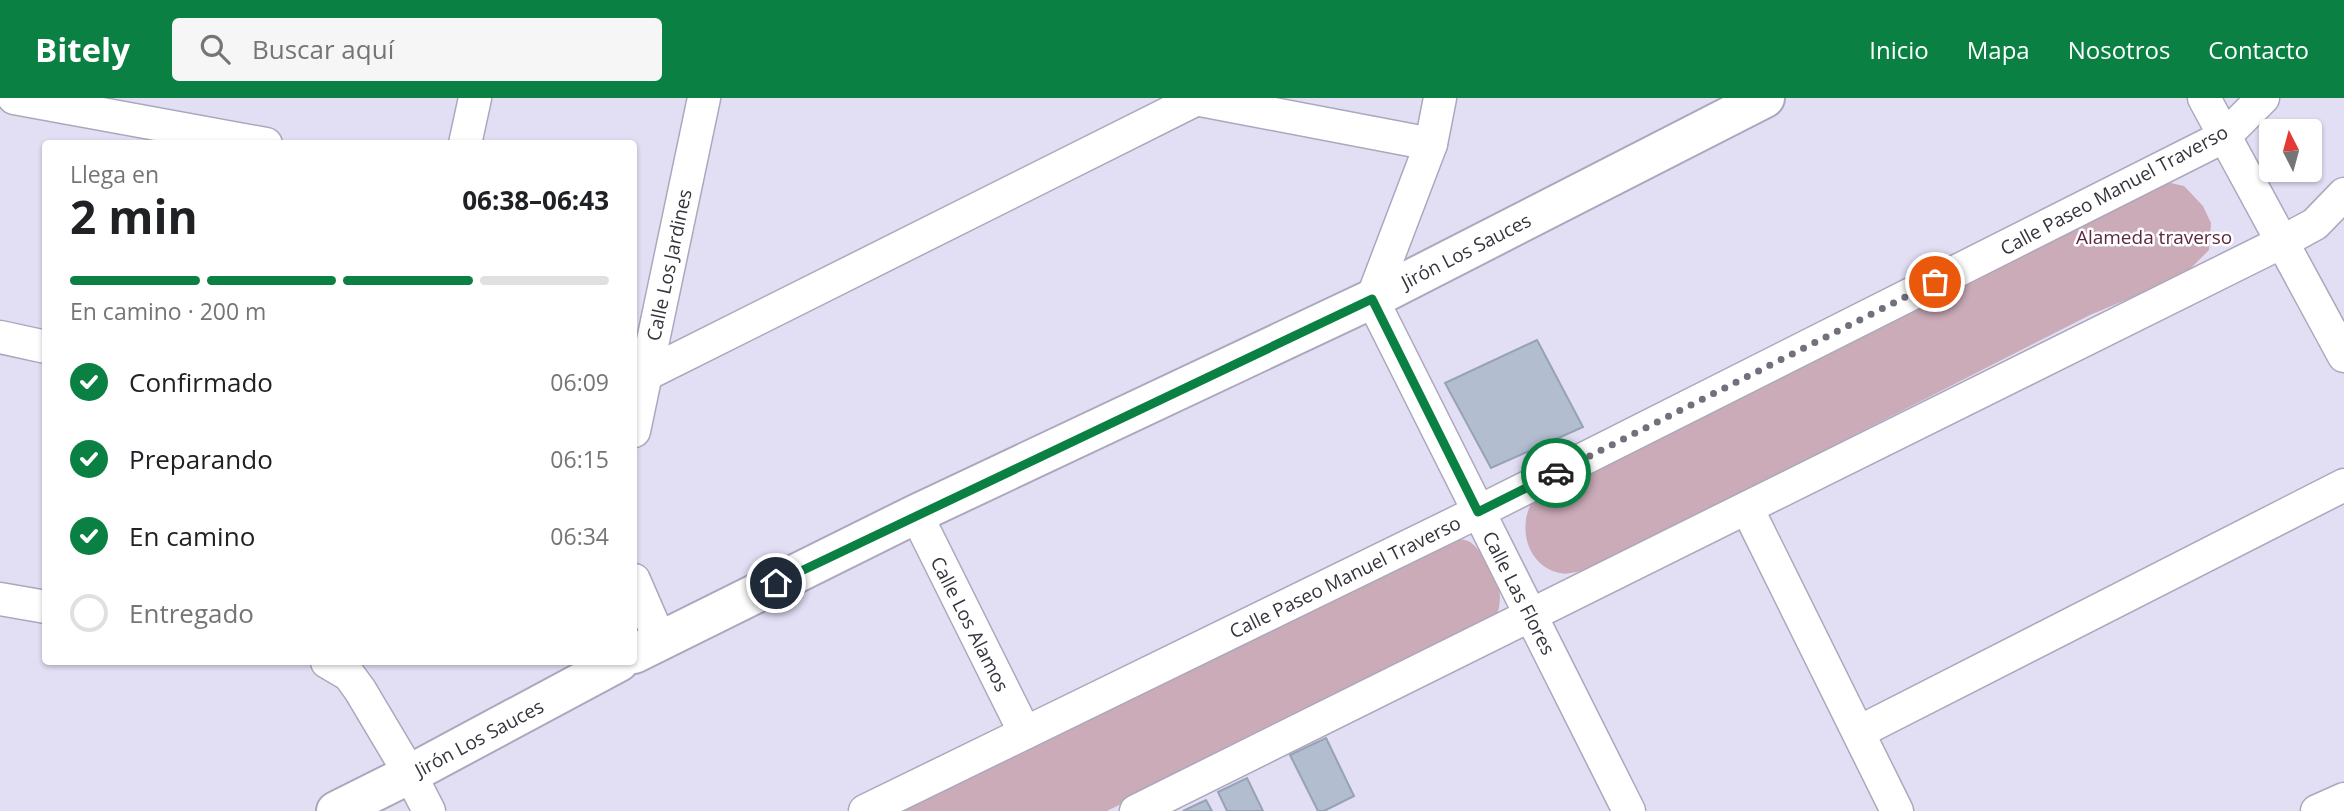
<!DOCTYPE html>
<html lang="es">
<meta charset="utf-8">
<style>
:root{--surface:#fff;--page:#f6f6f6;--text:#202124;--muted:#757577;--line:#e0e0e0;--accent:#0b8043}
body{margin:0;font-family:"Open Sans",sans-serif;background:var(--page);color:var(--text);height:100vh;display:flex;flex-direction:column;font-size:26px;white-space:nowrap}
*{box-sizing:border-box;margin:0}
p{font-size:23px;color:var(--muted)}
.icon{flex:none;width:38px;height:38px;fill:none;stroke:currentColor;stroke-width:2;stroke-linecap:round;stroke-linejoin:round}
.map{position:relative;flex:1;overflow:hidden}
.panel{position:absolute;left:42px;top:42px;width:595px;height:525px;display:flex;flex-direction:column;background:var(--surface);border-radius:7px;box-shadow:0 2px 5px #0004}
.panel>*{flex:none}
.needle{width:46px;rotate:354deg}
.fabs{position:absolute;left:2259px;top:21px;display:grid;gap:14px}
.fabs a{display:grid;place-items:center;width:63px;height:63px;border-radius:7px;background:var(--surface);box-shadow:0 2px 5px #0004;font-size:35px}
.pin{position:absolute;display:grid;place-items:center;width:60px;height:60px;color:#fff;margin:-30px;border:4px solid #fff;border-radius:50%;box-shadow:0 2px 7px #0007}
.courier{position:absolute;display:grid;place-items:center;width:70px;height:70px;margin:-35px;border:5px solid #0b8043;border-radius:50%;background:#fff;color:#222;box-shadow:0 2px 9px #0007}
.headline em{font-style:normal;font-weight:700}
.headline div{display:flex;flex-direction:column-reverse}
.headline{display:flex;align-items:center;justify-content:space-between;height:119px;padding:0 28px}
h1{font-size:46px;font-weight:700;line-height:52px}
.bar{display:grid;grid-template-columns:repeat(4,1fr);gap:10px 7px;align-content:center;height:84px;padding:0 28px}
.bar i{height:9px;border-radius:5px;background:var(--line)}
.bar .on{background:var(--accent)}
.bar p{grid-column:span 4}
ol{padding:0 28px;list-style:none}
li{display:flex;align-items:center;gap:21px;height:77px}
li p{margin-inline-start:auto}
li .icon{padding:7px;border-radius:50%;background:var(--accent);color:#fff;stroke-width:4}
li:last-child{color:var(--muted)}
li i{width:38px;height:38px;border:4px solid var(--line);border-radius:50%}
header{display:flex;align-items:center;gap:42px;box-sizing:border-box;height:98px;padding:0 35px;background:var(--accent);color:#fff}
header strong{font-size:33px}
nav{display:flex;gap:38px;margin-inline-start:auto;font-size:24px}
.search{width:490px;height:63px;background:var(--page);display:flex;align-items:center;gap:18px;box-sizing:border-box;padding:0 24px;border-radius:7px;color:var(--muted);font-size:26px}
.map>svg:first-child{display:block}
</style>
<header>
<strong>Bitely</strong>
<div class="search"><svg class="icon" aria-label="search" viewBox="0 0 24 24"><circle cx="10" cy="10" r="6"/><path d="M15 15l6 6"/></svg>Buscar aquí</div>
<nav><a>Inicio</a><a>Mapa</a><a>Nosotros</a><a>Contacto</a></nav>
</header>
<div class="map">
<svg width="2344" height="713" viewBox="0 0 2344 713">
<rect width="100%" height="100%" fill="#e2dff5"/>
<g fill="#caabb7">
<path d="M 2171,85 L 2184,88 L 2203,108 L 2211,125 L 2209,152 L 2183,178 L 2090,217 L 1823,353 L 1582,473 C 1575,474 1567,477 1560,475 C 1530,469 1518,435 1530,408 C 1533,402 1541,396 1545,391 L 2149,90 Z"/>
<path d="M 1451,441 C 1456,441 1463,441 1468,443 C 1473,445 1476,450 1481,454 C 1498,470 1505,497 1496,520 L 1107,713 L 893,713 Z"/>
</g>
<g fill="#b2bdd0" stroke="#97a2b5" stroke-width="2">
<path d="M 1537,242 L 1583,329 L 1491,370 L 1445,285 Z"/>
<path d="M 1326,640 L 1354,698 L 1324,713 L 1318,713 L 1290,657 Z"/>
<path d="M 1247,680 L 1263,713 L 1227,713 L 1218,694 Z"/>
<path d="M 1206,702 L 1212,713 L 1183,713 Z"/>
</g>
<g fill="none" stroke-linecap="round" stroke-linejoin="round">
<g stroke="#aba8bd" stroke-width="35">
<g id="street">
<path d="M 14,0 L 266,46"/>
<path d="M 1190,0 L 1431,46"/>
<path d="M 1440,0 L 1431,46 L 1372,201 L 1629,713"/>
<path d="M 2204,0 L 2344,258"/>
<path d="M 465,46 L 475,0"/>
<path d="M 0,239 L 46,249"/>
<path d="M 645,277 L 1197,1"/>
<path d="M 634,333 L 704,0"/>
<path d="M 1747,410 L 1897,713"/>
<path d="M 916,416 L 1025,635"/>
<path d="M 634,482 L 660,542"/>
<path d="M 0,501 L 46,509"/>
<path d="M 327,564 L 349,577 L 360,592 L 410,676 L 429,713"/>
<path d="M 1859,634 L 2344,387"/>
<path d="M 865,713 L 1478,414 L 2225,38 L 2263,0"/>
<path d="M 1136,713 L 2282,144 L 2315,126 L 2344,96"/>
<path d="M 2317,713 L 2344,701"/>
</g>
</g>
<g stroke="#aba8bd" stroke-width="42">
<g id="secondary">
<path d="M 634,556 L 916,416 L 1372,201 L 1765,0"/>
<path d="M 336,713 L 410,676 L 619,564"/>
</g>
</g>
<use href="#street" stroke="#fff" stroke-width="32"/>
<use href="#secondary" stroke="#fff" stroke-width="38"/>
</g>
<g fill="none" stroke-linecap="round" stroke-linejoin="round">
<path stroke="#72707d" stroke-width="7" stroke-dasharray="0 12.6" d="M 1556,375 L 1935,184"/>
<path stroke="#0b8043" stroke-width="9" d="M 776,485 L 1372,201 L 1478,414 L 1556,375"/>
</g>
<g text-anchor="middle" dominant-baseline="central" stroke-width="5" stroke-linejoin="round" paint-order="stroke">
<g font-size="19" fill="#35343c" stroke="#fff">
<text transform="translate(2114 92) rotate(-28)">Calle Paseo Manuel Traverso</text>
<text transform="translate(1466 153) rotate(-27)">Jirón Los Sauces</text>
<text transform="translate(669 167) rotate(-78)">Calle Los Jardines</text>
<text transform="translate(1345 479) rotate(-26)">Calle Paseo Manuel Traverso</text>
<text transform="translate(1519 495) rotate(63)">Calle Las Flores</text>
<text transform="translate(970 526) rotate(63)">Calle Los Alamos</text>
<text transform="translate(479 640) rotate(-28)">Jirón Los Sauces</text>
</g>
<g font-size="19" fill="#5c2741" stroke="#fff">
<text x="2154" y="139">Alameda traverso</text>
</g>
</g>
</svg>
<div class="fabs">
<a><svg class="needle" viewBox="-14 -14 28 28"><path d="M0-13l5 13h-10z" fill="#e53935"/><path d="M0 13l5-13h-10z" fill="#757577"/></svg></a>
</div>
<div class="pin" style="left:1935px;top:184px;background:#ea580c"><svg class="icon" aria-label="bag" viewBox="0 0 24 24"><path d="M5 8h14l-1 12H6zM9 8a3 3 0 0 1 6 0"/></svg></div>
<div class="pin" style="left:776px;top:485px;background:#1f2937"><svg class="icon" aria-label="home" viewBox="0 0 24 24"><path d="M3 11l9-7 9 7M6 9v11h12V9"/></svg></div>
<div class="courier" style="left:1556px;top:375px"><svg class="icon" aria-label="car" viewBox="0 0 24 24"><path d="M5 17H2v-5l4-1 3-4h7l3 4 3 1v5h-3M9 17h6M6 11h13"/><circle cx="7" cy="17" r="2"/><circle cx="17" cy="17" r="2"/></svg></div>
<section class="panel">
<div class="headline"><div><h1>2 min</h1><p>Llega en</p></div><em>06:38–06:43</em></div>
<div class="bar"><i class="on"></i><i class="on"></i><i class="on"></i><i></i><p>En camino · 200 m</p></div>
<ol>
<li><svg class="icon" aria-label="check" viewBox="0 0 24 24"><path d="M5 12l5 5 9-10"/></svg>Confirmado<p>06:09</p></li>
<li><svg class="icon" aria-label="check" viewBox="0 0 24 24"><path d="M5 12l5 5 9-10"/></svg>Preparando<p>06:15</p></li>
<li><svg class="icon" aria-label="check" viewBox="0 0 24 24"><path d="M5 12l5 5 9-10"/></svg>En camino<p>06:34</p></li>
<li><i></i>Entregado</li>
</ol>
</section>
</div>
